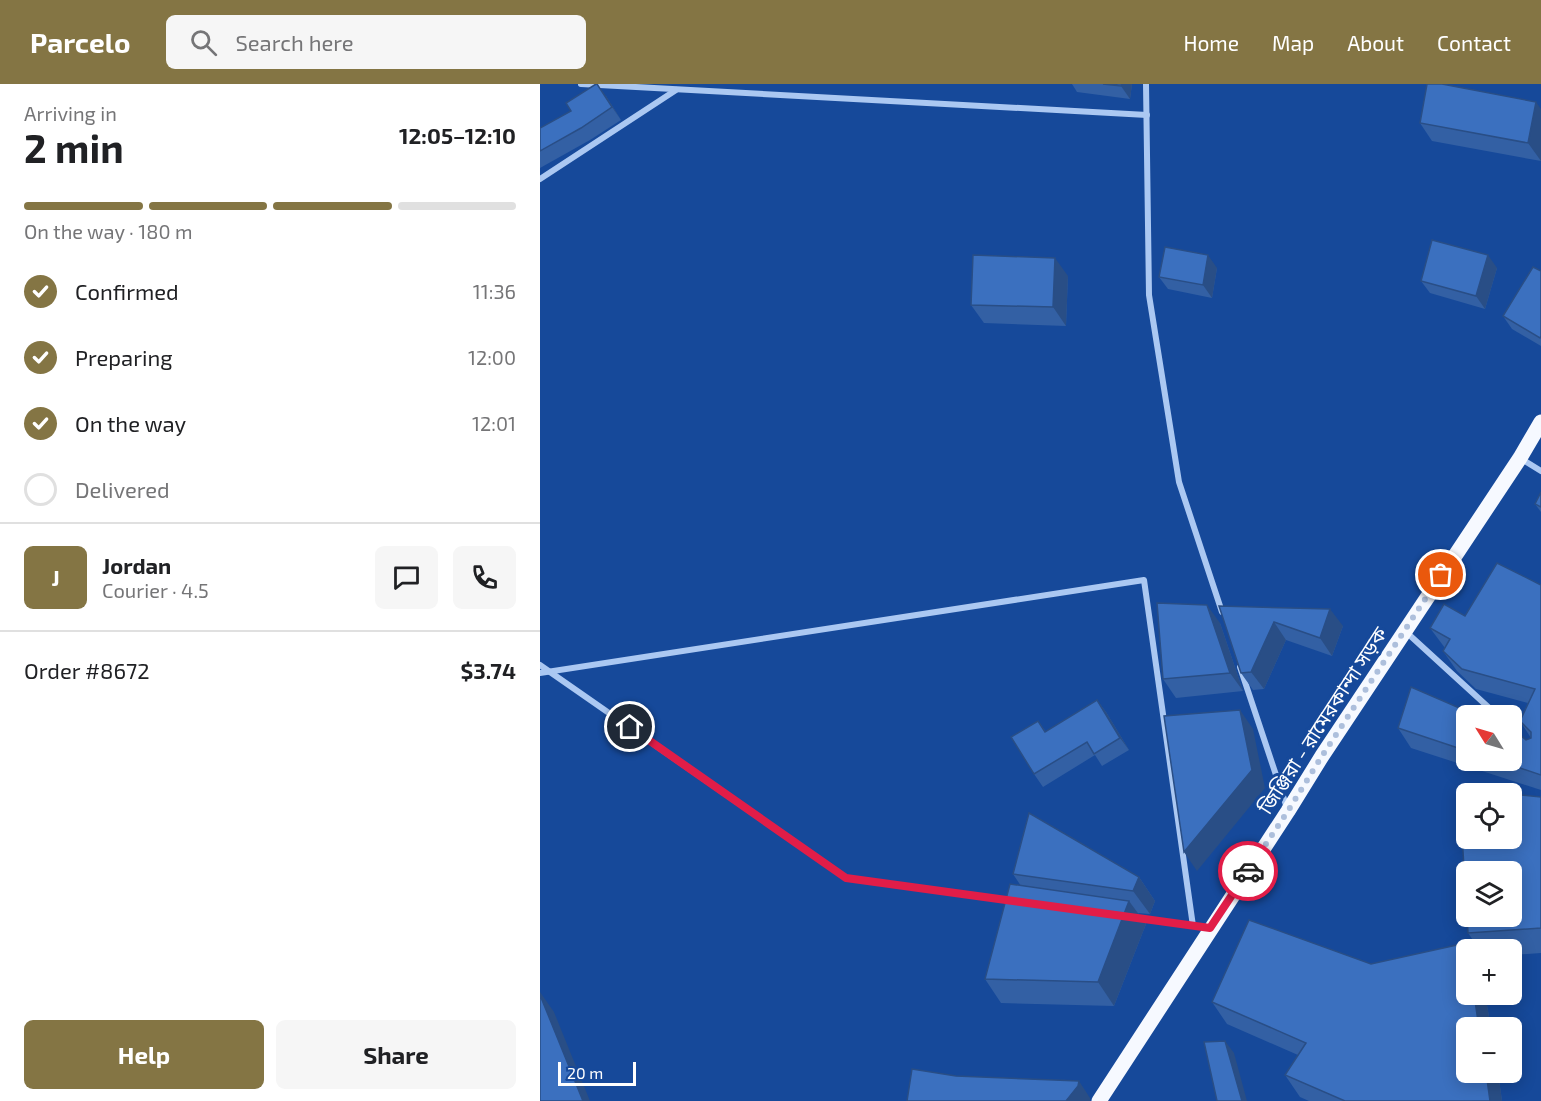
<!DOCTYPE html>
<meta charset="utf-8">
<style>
:root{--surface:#fff;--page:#f6f6f6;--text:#202124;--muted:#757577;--line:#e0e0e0;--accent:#847544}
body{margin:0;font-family:"Exo 2","Noto Sans Bengali",sans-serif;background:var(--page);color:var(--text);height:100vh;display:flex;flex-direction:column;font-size:22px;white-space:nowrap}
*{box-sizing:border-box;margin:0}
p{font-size:20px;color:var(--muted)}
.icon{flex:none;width:33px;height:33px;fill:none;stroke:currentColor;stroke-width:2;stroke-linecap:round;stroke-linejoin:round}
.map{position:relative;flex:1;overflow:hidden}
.side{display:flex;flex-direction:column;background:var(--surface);width:540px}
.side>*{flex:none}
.needle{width:39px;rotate:307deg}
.fabs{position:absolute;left:916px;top:621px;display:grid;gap:12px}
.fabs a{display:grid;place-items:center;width:66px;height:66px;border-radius:9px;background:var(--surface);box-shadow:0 3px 15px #0003;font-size:30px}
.scale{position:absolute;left:18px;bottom:15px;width:78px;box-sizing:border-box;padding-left:6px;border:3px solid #fff;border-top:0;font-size:16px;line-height:21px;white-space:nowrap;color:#fff;-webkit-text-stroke:4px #16499a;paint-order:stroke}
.pin{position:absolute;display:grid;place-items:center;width:51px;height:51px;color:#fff;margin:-26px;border:3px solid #fff;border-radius:50%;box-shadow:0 2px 6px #0007}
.courier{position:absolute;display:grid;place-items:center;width:60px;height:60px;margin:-30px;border:4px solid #e11d48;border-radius:50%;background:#fff;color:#222;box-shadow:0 2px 8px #0007}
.head em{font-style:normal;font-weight:700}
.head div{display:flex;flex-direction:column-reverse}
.head{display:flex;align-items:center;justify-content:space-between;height:102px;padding:0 24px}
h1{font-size:39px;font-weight:700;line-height:45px}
.bar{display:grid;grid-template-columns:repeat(4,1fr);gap:9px 6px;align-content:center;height:72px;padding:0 24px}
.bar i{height:8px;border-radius:4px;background:var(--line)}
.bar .active{background:var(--accent)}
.bar p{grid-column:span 4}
.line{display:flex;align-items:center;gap:15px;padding:0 24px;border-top:2px solid var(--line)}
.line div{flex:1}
.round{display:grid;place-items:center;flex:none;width:63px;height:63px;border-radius:9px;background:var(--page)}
ol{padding:0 24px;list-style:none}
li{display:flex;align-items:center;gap:18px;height:66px}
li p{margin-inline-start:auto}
li .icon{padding:6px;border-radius:50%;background:var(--accent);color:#fff;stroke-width:4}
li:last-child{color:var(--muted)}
li i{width:33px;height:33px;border:3px solid var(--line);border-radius:50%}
.primary-button{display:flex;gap:12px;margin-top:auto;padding:12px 24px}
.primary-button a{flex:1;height:69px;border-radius:9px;background:var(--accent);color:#fff;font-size:24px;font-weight:700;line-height:69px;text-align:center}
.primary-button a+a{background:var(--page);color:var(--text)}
header{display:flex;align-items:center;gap:36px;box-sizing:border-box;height:84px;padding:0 30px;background:var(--accent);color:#fff}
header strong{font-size:28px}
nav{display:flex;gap:33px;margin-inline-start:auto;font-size:21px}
.search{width:420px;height:54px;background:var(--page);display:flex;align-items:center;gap:15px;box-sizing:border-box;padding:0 21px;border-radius:9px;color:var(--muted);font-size:22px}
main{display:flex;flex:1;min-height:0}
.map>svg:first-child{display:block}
</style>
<header>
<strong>Parcelo</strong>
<div class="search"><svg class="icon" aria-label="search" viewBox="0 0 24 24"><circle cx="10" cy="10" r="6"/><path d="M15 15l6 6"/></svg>Search here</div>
<nav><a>Home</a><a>Map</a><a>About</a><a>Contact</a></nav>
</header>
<main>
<section class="side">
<div class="head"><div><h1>2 min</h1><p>Arriving in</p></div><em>12:05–12:10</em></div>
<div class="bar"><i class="active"></i><i class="active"></i><i class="active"></i><i></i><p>On the way · 180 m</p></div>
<ol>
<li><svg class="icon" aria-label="check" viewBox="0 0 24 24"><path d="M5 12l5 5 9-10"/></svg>Confirmed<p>11:36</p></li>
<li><svg class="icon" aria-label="check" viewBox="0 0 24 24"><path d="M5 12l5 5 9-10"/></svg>Preparing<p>12:00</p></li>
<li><svg class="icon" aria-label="check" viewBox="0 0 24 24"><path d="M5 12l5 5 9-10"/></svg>On the way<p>12:01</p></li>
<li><i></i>Delivered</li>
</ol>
<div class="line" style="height:108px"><b class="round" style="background:var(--accent);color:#fff">J</b><div><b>Jordan</b><p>Courier · 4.5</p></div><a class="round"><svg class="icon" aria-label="chat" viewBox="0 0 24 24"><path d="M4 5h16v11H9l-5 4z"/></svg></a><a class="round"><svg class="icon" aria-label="phone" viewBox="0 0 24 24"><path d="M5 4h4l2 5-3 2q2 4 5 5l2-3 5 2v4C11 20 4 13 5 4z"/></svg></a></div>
<div class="line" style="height:78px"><div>Order #8672</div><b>$3.74</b></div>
<div class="primary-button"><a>Help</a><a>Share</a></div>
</section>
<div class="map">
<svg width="1001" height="1017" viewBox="0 0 1001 1017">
<rect width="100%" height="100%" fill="#16499a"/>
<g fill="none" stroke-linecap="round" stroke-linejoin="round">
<g stroke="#abc8f2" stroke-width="6">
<path d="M 41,0 L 607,31"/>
<path d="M 606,0 L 609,211 L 639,398 L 682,528"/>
<path d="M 0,95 L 136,6"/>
<path d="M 980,374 L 1001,387"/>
<path d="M 865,547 L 958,632"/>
<path d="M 0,581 L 306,794 L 473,817"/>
<path d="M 700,583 L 747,724"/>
<path d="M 0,589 L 604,496 L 653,842"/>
<path d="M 596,834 L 670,844"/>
</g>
<path stroke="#f6f9ff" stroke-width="15" d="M 559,1017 L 748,727 L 782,672 L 980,374 L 1001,338"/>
</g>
<g fill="#3360a4">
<path d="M 532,0 L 592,0 L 590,15 L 537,8 Z"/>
<path d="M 66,12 L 81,36 L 50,56 L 0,84 L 0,44 Z"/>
<path d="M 996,18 L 1001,77 L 892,57 L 880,39 Z"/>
<path d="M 677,184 L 672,214 L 628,205 L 619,193 Z"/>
<path d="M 957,184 L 945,225 L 890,209 L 881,197 Z"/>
<path d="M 1001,187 L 1001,262 L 972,245 L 963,232 Z"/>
<path d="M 528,192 L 526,242 L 444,239 L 431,221 Z"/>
<path d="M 1001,408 L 1001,428 L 995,420 Z"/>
<path d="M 1001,501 L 1001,706 L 871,664 L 858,644 L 927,632 L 927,676 L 972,676 L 986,656 L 991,654 L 980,637 L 988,619 L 936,605 L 917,587 L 903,567 L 905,564 L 890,544 L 925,532 Z"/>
<path d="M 679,522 L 803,542 L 792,572 L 746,556 L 724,605 L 713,606 L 701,589 Z"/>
<path d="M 680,539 L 703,607 L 636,614 L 623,595 Z"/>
<path d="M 557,616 L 566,628 L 589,666 L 562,682 L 555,671 L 503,703 L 494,690 L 498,637 L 506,648 Z"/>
<path d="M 1001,713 L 1001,869 L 972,871 L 972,866 L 940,866 L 928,849 Z"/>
<path d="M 473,790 L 599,793 L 615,817 L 610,830 L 598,829 L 606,840 L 574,922 L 461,919 L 445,895 L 481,802 Z"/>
<path d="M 926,859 L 930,866 L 927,866 L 945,910 L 951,944 L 927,944 L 958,988 L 962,1017 L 769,1017 L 760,1013 L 745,991 L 758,971 L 687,940 L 672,918 L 831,880 Z"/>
</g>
<g fill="#294e86">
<path d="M 57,0 L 66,12 L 81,36 L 72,23 Z"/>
<path d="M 582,0 L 592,0 L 590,15 L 581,2 Z"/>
<path d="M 996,18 L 1001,25 L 1001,77 L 988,59 Z"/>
<path d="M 668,171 L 677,184 L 672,214 L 663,201 Z"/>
<path d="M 948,171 L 957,184 L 945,225 L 936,212 Z"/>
<path d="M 515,174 L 528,192 L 526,242 L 513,223 Z"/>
<path d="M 667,521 L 680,539 L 703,607 L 690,589 Z"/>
<path d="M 790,525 L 803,542 L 792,572 L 780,554 Z"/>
<path d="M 734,538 L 746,556 L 724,605 L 711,588 Z"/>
<path d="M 557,616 L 566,628 L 589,666 L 580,654 Z"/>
<path d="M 700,626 L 713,645 L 725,704 L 657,787 L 644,768 Z"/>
<path d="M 599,793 L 615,817 L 610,830 L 593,807 Z"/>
<path d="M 589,817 L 606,840 L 574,922 L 558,898 Z"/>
<path d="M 0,908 L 14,928 L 50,1017 L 43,1017 L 0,911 Z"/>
<path d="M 934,910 L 945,910 L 951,944 L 939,944 Z"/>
<path d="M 685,957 L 694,969 L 707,1017 L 702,1017 Z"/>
<path d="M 946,988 L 958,988 L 962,1017 L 950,1017 Z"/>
<path d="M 539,997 L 550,1014 L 550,1017 L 526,1017 Z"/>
</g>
<g fill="#3b70bf" stroke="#294e86" stroke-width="1.5">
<path d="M 56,0 L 57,0 L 72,23 L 41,44 L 0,67 L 0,44 L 31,27 L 26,19 Z"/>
<path d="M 563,0 L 582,0 L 581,2 Z"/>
<path d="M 887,0 L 902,0 L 996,18 L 988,59 L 880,39 Z"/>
<path d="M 892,156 L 948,171 L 936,212 L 881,197 Z"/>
<path d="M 625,163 L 668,171 L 663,201 L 619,193 Z"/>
<path d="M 433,171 L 515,174 L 513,223 L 431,221 Z"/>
<path d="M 993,183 L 1001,187 L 1001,252 L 1000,254 L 963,232 Z"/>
<path d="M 1001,408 L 1001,423 L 995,420 Z"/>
<path d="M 957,479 L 1001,501 L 1001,691 L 956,676 L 972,676 L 972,646 L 975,647 L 986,656 L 991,654 L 991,648 L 980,637 L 995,605 L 922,585 L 903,567 L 910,555 L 890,544 L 904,520 L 925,532 Z"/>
<path d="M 617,519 L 667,521 L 690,589 L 623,595 Z"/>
<path d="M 679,522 L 790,525 L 780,554 L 734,538 L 711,588 L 701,589 Z"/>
<path d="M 871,603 L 938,632 L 927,632 L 927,667 L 858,644 Z"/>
<path d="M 557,616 L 580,654 L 554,670 L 547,658 L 494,690 L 471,653 L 498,637 L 505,648 Z"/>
<path d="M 700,626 L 712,686 L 644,768 L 624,632 Z"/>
<path d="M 919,704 L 966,710 L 927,710 L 927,754 L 972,754 L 972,710 L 1001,713 L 1001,844 L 928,849 L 927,832 L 972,832 L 972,788 L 927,788 L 927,831 Z"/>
<path d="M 489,729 L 599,793 L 593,807 L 473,790 Z"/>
<path d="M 470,800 L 589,817 L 558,898 L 445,895 Z"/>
<path d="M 709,836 L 831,880 L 926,859 L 927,868 L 927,910 L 934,910 L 939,944 L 927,944 L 927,988 L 946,988 L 950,1017 L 805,1017 L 745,991 L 766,959 L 672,918 Z"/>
<path d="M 0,911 L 43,1017 L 0,1017 Z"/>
<path d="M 685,957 L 702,1017 L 677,1017 L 664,958 Z"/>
<path d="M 372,985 L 416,992 L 539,997 L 538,1002 L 526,1017 L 367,1017 Z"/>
</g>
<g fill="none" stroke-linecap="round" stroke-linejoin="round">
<path stroke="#adbfdc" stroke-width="6" stroke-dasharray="0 10.8" d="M 708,787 L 748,727 L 782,672 L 901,491"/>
<path stroke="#e11d48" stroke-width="8" d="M 90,643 L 306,794 L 670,844 L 708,787"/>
</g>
<g text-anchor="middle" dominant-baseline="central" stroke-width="6" stroke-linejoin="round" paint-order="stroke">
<g font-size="20" fill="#fff" stroke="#16499a">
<text transform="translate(782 636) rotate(-57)">জিঞ্জিরা - রামেরকান্দা সড়ক</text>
</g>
</g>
</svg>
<div class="fabs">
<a><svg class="needle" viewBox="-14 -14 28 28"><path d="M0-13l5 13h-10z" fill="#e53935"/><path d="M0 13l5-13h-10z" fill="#757577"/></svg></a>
<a><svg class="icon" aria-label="locate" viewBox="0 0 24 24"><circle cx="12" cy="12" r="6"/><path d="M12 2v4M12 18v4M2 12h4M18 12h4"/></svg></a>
<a><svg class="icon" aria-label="layers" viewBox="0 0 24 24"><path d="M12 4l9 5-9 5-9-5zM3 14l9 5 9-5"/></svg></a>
<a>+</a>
<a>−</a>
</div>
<div class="scale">20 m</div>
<div class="pin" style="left:901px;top:491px;background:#ea580c"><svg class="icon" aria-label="bag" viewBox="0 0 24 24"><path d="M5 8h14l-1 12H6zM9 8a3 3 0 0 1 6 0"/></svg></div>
<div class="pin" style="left:90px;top:643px;background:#1f2937"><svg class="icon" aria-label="home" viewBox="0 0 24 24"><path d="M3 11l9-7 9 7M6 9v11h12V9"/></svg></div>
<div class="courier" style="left:708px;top:787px"><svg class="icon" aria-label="car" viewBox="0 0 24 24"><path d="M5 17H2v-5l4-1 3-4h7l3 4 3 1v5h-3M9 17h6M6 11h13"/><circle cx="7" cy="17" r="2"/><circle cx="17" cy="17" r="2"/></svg></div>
</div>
</main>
